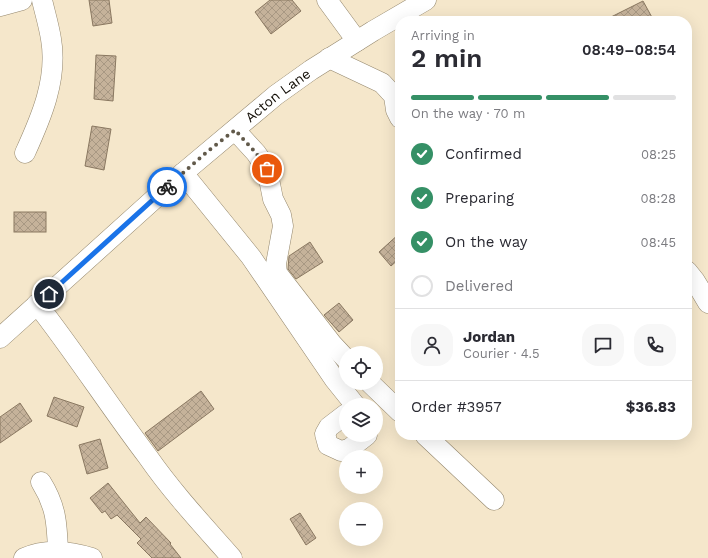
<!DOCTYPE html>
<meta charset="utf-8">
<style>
:root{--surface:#fff;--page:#f7f7f7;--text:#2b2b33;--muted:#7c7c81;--line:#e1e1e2;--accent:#359066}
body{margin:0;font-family:"Work Sans",sans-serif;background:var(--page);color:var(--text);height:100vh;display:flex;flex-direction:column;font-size:15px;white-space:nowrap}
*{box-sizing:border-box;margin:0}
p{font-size:13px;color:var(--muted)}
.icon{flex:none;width:22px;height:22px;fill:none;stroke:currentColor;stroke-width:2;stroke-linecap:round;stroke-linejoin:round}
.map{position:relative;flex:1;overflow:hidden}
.sheet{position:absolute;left:395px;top:16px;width:297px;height:424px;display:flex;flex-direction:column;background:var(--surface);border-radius:16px;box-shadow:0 4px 16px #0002}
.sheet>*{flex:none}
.tools{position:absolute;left:339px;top:346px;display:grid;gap:8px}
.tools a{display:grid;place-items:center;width:44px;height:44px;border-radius:50%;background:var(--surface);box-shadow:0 4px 16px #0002;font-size:20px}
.pin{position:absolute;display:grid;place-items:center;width:34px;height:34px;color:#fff;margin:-17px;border:2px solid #fff;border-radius:50%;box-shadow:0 1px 4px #0007}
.courier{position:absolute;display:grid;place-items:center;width:40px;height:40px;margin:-20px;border:3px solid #1a73e8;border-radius:50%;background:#fff;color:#222;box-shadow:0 1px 5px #0007}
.summary em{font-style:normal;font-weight:600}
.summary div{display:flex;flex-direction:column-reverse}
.summary{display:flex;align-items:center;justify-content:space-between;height:68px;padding:0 16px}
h1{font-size:26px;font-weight:600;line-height:30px}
.bar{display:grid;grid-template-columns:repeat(4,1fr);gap:6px 4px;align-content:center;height:48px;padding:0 16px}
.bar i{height:5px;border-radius:3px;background:var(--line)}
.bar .active{background:var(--accent)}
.bar p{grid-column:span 4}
.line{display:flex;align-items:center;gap:10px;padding:0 16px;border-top:1px solid var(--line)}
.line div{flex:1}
.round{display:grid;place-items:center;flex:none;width:42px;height:42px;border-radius:16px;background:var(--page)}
ol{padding:0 16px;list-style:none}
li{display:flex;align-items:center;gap:12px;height:44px}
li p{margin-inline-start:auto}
li .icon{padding:4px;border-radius:50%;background:var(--accent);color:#fff;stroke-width:4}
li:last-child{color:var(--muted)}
li i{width:22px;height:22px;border:2px solid var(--line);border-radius:50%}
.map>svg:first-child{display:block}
</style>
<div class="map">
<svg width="708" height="558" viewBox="0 0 708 558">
<defs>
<pattern id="building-cross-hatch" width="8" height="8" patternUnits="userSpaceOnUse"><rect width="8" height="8" fill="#c5b29a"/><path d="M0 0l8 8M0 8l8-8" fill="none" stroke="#a89883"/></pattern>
</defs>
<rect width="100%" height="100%" fill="#f5e7cb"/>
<g fill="url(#building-cross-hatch)" stroke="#8a7861">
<path d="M 89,0 L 109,0 L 112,23 L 93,26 Z"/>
<path d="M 270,0 L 292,0 L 301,11 L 271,34 L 255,12 Z"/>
<path d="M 643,1 L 654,21 L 603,21 Z"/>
<path d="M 96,55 L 116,56 L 113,101 L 94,99 Z"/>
<path d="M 92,126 L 111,129 L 104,170 L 85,166 Z"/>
<rect x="14" y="212" width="32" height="20"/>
<path d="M 400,233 L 400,258 L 391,266 L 379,252 Z"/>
<path d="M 310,242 L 323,262 L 296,279 L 288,269 L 289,256 Z"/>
<path d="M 339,303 L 353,320 L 339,332 L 324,315 Z"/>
<path d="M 201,391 L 214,409 L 158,451 L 145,433 Z"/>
<path d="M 54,397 L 84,407 L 77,427 L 47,416 Z"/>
<path d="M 20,403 L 32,421 L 0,443 L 0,417 Z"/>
<path d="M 100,439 L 108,468 L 87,474 L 79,445 Z"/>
<path d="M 108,483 L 140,523 L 146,517 L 171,543 L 170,544 L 181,558 L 152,558 L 137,543 L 141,539 L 117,515 L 111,519 L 105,511 L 102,513 L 90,498 Z"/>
<path d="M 300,513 L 316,538 L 306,545 L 290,519 Z"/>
</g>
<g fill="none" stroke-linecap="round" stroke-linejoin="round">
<g stroke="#94876d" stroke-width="21">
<g id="minor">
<path d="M 327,0 L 357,41"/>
<path d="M 0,6 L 22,0"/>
<path d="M 329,58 L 382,83 L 394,96 L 396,110 L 400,118"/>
<path d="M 235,130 L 256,153 L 267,169 L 273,199 L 281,215 L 283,226 L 276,264 L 277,273 L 332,344 L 346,359"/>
<path d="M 25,153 C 41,118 58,79 51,39 C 49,26 45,13 42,0"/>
<path d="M 183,173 L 251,257 L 335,380 L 355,405"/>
<path d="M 687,271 L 695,281 L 708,303"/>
<path d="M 37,304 C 76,354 110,407 148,457 C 173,493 203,525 232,558"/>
<path id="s1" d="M 0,338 L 183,173 L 276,95 L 311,70 L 373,31 L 426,0"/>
<path d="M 370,383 L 400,412"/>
<path d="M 346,414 L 329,427 L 325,434 L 328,445 L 341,451 L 349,449 L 367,435"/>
<path d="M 425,435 L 494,500"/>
<path d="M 41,482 C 56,506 57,523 58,551"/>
<path d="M 24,558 C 46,548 70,551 92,558"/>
</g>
</g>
<use href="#minor" stroke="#fff" stroke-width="20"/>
</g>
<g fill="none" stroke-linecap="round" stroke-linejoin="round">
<path stroke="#61594a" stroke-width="4" stroke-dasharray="0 7.2" d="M 167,187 L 208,151 L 235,130 L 256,153 L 267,169"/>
<path stroke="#1a73e8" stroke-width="5" d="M 49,294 L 167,187"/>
</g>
<g text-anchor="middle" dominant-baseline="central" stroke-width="3" stroke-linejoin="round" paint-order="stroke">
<g font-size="14" fill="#110c04" stroke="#fff">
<text stroke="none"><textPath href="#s1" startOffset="369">Acton Lane</textPath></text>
</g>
</g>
</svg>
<div class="tools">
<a><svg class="icon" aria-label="locate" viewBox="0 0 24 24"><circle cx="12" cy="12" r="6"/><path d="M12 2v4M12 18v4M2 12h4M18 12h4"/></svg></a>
<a><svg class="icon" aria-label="layers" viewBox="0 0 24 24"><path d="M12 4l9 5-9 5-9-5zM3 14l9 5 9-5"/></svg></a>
<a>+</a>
<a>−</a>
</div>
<div class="pin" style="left:267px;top:169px;background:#ea580c"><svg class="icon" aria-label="bag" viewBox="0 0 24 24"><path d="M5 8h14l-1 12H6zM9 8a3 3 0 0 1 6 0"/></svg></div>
<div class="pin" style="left:49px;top:294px;background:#1f2937"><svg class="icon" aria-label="home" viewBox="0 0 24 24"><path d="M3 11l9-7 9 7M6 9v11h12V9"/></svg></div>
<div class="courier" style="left:167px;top:187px"><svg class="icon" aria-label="bike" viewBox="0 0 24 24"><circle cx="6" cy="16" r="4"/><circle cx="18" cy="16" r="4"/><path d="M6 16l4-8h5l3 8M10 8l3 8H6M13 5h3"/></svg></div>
<section class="sheet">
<div class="summary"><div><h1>2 min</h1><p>Arriving in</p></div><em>08:49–08:54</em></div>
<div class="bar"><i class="active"></i><i class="active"></i><i class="active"></i><i></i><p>On the way · 70 m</p></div>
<ol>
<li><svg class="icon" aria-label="check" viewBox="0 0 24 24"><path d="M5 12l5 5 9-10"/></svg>Confirmed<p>08:25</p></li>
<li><svg class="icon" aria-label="check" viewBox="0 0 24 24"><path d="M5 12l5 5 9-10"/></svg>Preparing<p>08:28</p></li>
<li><svg class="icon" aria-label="check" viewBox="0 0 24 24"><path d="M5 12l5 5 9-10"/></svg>On the way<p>08:45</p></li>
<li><i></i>Delivered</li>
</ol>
<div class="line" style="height:72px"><a class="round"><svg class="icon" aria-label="person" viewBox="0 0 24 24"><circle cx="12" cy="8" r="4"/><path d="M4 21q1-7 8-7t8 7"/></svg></a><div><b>Jordan</b><p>Courier · 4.5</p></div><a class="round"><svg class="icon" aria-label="chat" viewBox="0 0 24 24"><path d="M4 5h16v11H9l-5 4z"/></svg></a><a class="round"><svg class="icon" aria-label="phone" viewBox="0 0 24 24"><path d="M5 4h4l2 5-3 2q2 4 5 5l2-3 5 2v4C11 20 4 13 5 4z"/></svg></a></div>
<div class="line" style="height:52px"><div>Order #3957</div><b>$36.83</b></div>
</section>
</div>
